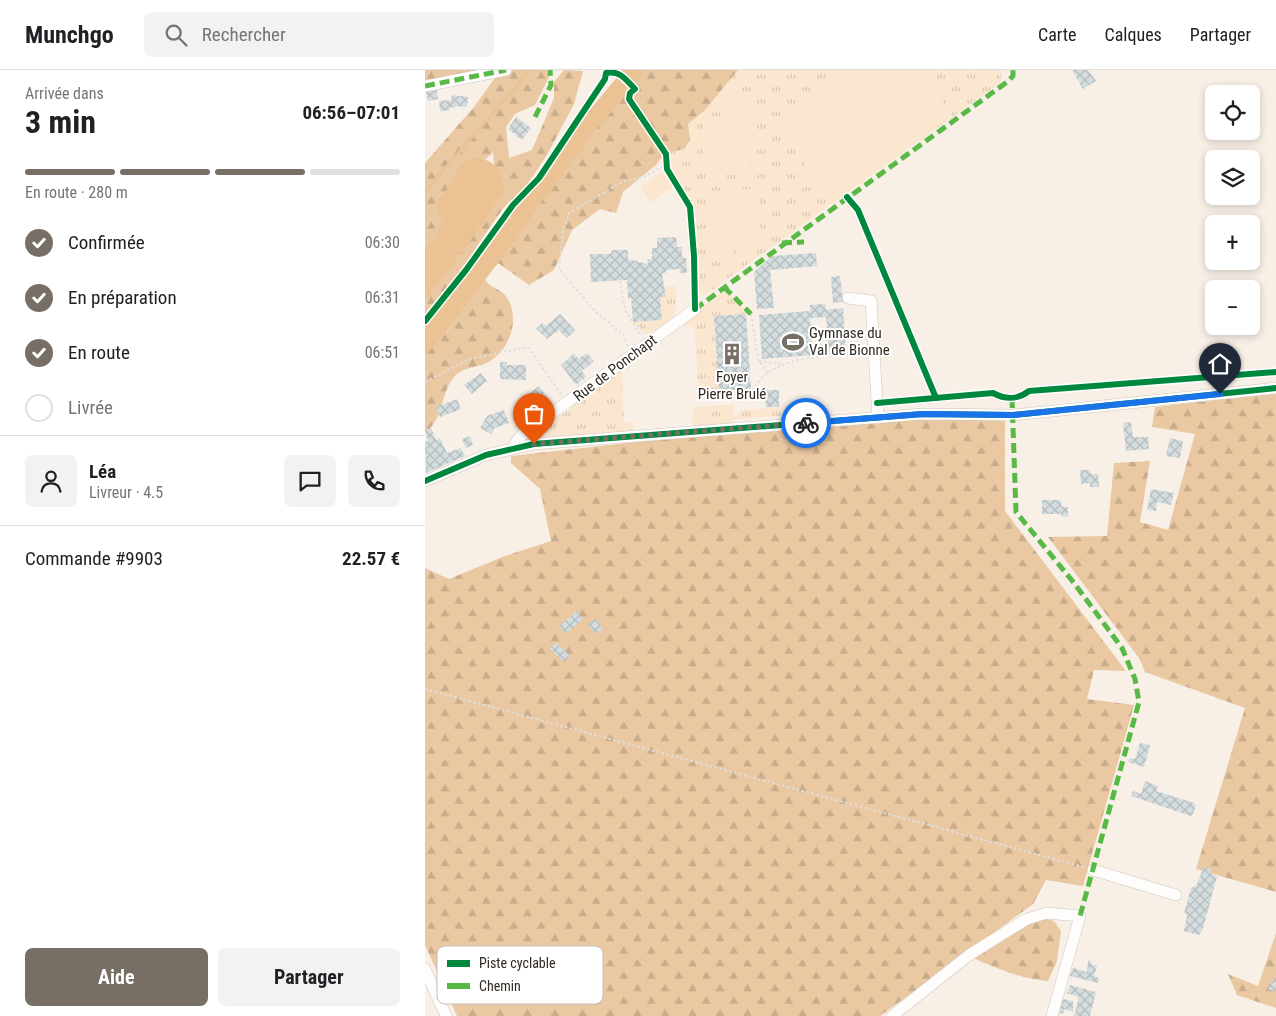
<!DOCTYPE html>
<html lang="fr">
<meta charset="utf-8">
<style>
:root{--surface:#fff;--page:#f2f2f2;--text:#202124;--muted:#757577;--line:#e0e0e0;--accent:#776f66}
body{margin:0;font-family:"Roboto Condensed",sans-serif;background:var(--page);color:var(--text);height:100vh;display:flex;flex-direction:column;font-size:19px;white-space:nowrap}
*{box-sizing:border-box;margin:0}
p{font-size:16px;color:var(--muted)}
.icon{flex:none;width:28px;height:28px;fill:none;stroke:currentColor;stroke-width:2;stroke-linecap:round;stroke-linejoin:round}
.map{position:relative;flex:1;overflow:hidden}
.sheet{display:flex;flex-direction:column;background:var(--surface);width:425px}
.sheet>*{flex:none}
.controls{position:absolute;left:780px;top:15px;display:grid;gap:10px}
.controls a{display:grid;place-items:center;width:55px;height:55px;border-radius:8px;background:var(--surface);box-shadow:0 2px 8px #0003;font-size:25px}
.pin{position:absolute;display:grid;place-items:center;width:42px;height:42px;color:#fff;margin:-51px -21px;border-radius:50% 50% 50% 0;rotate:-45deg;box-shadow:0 0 5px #0007}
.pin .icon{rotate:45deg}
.courier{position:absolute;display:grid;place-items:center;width:50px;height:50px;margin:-25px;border:4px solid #1a73e8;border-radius:50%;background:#fff;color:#222;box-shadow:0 1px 6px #0007}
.overview em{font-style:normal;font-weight:700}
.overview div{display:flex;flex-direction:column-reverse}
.overview{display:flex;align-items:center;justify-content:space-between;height:85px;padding:0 25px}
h1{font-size:32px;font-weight:700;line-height:38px}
.bar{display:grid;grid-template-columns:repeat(4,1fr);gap:8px 5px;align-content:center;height:60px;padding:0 25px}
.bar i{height:6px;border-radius:4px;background:var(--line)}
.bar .active{background:var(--accent)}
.bar p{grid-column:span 4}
.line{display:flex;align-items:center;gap:12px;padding:0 25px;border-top:1px solid var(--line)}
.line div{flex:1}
.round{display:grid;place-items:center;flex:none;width:52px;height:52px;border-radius:8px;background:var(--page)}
ol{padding:0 25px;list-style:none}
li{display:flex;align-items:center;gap:15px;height:55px}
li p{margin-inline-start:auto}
li .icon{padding:5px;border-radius:50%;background:var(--accent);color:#fff;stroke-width:4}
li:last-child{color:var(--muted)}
li i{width:28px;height:28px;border:2px solid var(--line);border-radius:50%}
.action{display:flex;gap:10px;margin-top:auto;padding:10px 25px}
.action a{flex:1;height:58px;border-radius:8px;background:var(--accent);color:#fff;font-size:20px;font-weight:700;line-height:58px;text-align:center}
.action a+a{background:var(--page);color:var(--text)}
header{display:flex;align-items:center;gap:30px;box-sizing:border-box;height:70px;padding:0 25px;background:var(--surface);border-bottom:1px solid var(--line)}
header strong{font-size:24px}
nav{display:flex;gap:28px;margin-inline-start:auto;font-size:18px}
.search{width:350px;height:45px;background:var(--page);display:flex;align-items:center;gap:12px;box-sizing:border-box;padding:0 18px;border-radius:8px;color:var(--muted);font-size:19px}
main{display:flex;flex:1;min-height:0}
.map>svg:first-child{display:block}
</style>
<header>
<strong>Munchgo</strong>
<div class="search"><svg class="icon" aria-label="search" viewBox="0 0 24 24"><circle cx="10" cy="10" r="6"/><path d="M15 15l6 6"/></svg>Rechercher</div>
<nav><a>Carte</a><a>Calques</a><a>Partager</a></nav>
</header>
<main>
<section class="sheet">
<div class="overview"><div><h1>3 min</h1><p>Arrivée dans</p></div><em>06:56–07:01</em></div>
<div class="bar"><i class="active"></i><i class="active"></i><i class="active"></i><i></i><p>En route · 280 m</p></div>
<ol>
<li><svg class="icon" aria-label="check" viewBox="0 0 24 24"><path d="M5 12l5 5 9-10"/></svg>Confirmée<p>06:30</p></li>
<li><svg class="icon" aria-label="check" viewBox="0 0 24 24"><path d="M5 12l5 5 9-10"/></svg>En préparation<p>06:31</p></li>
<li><svg class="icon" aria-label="check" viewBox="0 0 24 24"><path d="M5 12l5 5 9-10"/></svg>En route<p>06:51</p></li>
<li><i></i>Livrée</li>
</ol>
<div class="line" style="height:90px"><a class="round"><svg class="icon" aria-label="person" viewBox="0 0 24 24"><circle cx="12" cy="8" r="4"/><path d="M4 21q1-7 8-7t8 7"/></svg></a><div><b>Léa</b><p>Livreur · 4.5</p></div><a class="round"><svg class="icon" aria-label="chat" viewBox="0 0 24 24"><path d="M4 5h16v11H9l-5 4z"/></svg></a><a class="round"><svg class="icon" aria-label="phone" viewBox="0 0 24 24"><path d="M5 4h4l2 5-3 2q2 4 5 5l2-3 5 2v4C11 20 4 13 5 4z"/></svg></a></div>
<div class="line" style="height:65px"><div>Commande #9903</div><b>22.57 €</b></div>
<div class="action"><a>Aide</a><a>Partager</a></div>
</section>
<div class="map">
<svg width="851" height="946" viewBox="0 0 851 946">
<defs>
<pattern id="grass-tufts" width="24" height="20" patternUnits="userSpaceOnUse" patternTransform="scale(1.25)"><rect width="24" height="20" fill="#fbe7cf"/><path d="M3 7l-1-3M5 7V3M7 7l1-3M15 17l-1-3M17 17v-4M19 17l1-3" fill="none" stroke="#d8c6b1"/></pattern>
<pattern id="forest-firs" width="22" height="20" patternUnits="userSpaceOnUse" patternTransform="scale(1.25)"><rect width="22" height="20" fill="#e9c8a2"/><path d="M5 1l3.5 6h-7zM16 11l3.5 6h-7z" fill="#c8ac8b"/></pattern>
<pattern id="building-cross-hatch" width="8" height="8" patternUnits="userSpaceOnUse" patternTransform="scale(1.25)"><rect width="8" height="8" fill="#d3dcde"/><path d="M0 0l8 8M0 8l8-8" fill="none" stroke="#b6bdbe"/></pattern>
</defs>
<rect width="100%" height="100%" fill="#f8f0e7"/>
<g fill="url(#grass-tufts)">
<path d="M 313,0 L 516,0 L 526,14 L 545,0 L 577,0 L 575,13 L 280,225 L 277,226 L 273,220 L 268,139 L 241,90 L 244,82 L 261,79 L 265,69 L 263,55 L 279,41 Z"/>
<path d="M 251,216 C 252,243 252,258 221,264 L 208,252 L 237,250 L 235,227 L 241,227 L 240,217 Z"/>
<path d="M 298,222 L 305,224 L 322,242 L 321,244 L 289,246 L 294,320 L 309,320 L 304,326 L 274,328 L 269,256 L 256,256 L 256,252 Z"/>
<path d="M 206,291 L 204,299 L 197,299 L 199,352 L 208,352 L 208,359 L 206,361 L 118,368 L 109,366 L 108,363 C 122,349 145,346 155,327 Z"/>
<path d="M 308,334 L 309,346 L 314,345 L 314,341 L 354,337 L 356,346 L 312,349 L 301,355 L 269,357 L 267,353 L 268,337 Z"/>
</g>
<g fill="url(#forest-firs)">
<path d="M 0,0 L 122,0 L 124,7 L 110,35 L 90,44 L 81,57 L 84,88 L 107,80 L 129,28 L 129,12 L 139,0 L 158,1 L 149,34 L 122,85 L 102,115 L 79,137 L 48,182 C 52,191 55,203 61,211 C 65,217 74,219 79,224 C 97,244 86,279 65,291 C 55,298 39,296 30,306 C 16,320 19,349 0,363 L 0,220 L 71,117 L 68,82 L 58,92 L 0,189 L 0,93 L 49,37 L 70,8 L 0,14 Z"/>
<path d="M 196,0 L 313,0 L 279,41 L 263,54 L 265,69 L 260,79 L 240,83 L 231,95 L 198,122 L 191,143 L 175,139 L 147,160 L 129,200 L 104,215 L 59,183 L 131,106 L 175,42 Z"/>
<path d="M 851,323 L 851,822 L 771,799 L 820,638 L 720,602 L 714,588 L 623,467 L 682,466 L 689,393 L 725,391 L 715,452 L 743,460 L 770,364 L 727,357 L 730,337 Z"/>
<path d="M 580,341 L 580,441 L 701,601 L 669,600 L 662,629 L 709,635 L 658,816 L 621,810 L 608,834 L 455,946 L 32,946 L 0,875 L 0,498 L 24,509 L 80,486 L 126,471 L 115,419 L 86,393 L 86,386 L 274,365 Z"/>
<path d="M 618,848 L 629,851 L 636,861 L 632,891 L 623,911 C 596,909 573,899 548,888 L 586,861 Z"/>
<path d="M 851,863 L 851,938 L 812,925 L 803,904 L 833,916 Z"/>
</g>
<g fill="#fbe7cf">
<path d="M 430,0 L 495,0 L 527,45 L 407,132 L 352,56 Z"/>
<path d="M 516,0 L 545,0 L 526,14 Z"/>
<path d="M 326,26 L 327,46 L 301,47 L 300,27 Z"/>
<path d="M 327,49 L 328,72 L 278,75 L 277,51 Z"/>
<path d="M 324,77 L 325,104 L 281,106 L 279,80 Z"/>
<path d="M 238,101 L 248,117 L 225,133 L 215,117 Z"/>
<path d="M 334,119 L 336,171 L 282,173 L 280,121 Z"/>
<path d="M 309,175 L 309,189 L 283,190 L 282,177 Z"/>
</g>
<path fill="#eac294" d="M 48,88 C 68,87 80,102 79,121 L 44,173 L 0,230 L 0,178 L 11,168 L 17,151 L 10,136 C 13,127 19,124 24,117 C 32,103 32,94 48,88 Z"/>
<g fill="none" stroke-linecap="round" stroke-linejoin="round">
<path stroke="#eac294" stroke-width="3" d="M 0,121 L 102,4"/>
<path stroke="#eac294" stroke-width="18" d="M 0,273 L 84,164 L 112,122 L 117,119 L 141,83 L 149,77 L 156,64 L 210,0"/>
</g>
<g fill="url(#building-cross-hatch)">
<path d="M 647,0 L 663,0 L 671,11 L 658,19 Z"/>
<path d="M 12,20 L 13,29 L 3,31 L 1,22 Z"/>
<path d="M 27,25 L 43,27 L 42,37 L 30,36 L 30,38 L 25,37 L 25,40 L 15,41 L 14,31 L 26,30 Z"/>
<path d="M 91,47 L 106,58 L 97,70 L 83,59 Z"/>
<path d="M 251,167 L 252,177 L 257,177 L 257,188 L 261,188 L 262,203 L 255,203 L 255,199 L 241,200 L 241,203 L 237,203 L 241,227 L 235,227 L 237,250 L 208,252 L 206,228 L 203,228 L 202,210 L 166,212 L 165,184 L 186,184 L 186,180 L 203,180 L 203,189 L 223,194 L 222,189 L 227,189 L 227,178 L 232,178 L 232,168 Z"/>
<path d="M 391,183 L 392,196 L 345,200 L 349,238 L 332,239 L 329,202 L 347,186 Z"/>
<path d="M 415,206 L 418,232 L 408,233 L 406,207 Z"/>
<path d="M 400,234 L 401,240 L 418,238 L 421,283 L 404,284 L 401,247 L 385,248 L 388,285 L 337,289 L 334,245 L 385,241 L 385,235 Z"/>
<path d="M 135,244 L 150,260 L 142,268 L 134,260 L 122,269 L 111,259 L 117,253 L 121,256 Z"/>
<path d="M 321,244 L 326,319 L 294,321 L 289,246 Z"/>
<path d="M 149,283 L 153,289 L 162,283 L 169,291 L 157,301 L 161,307 L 151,315 L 136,295 Z"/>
<path d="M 75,292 L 82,292 L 82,295 L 101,295 L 101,310 L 75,309 Z"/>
<path d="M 56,303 L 62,311 L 47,324 L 39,315 Z"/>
<path d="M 114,316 L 123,328 L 121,329 L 123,332 L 112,340 L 110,337 L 106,340 L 97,329 Z"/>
<path d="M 340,320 L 354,320 L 354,337 L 341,337 Z"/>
<path d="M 32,329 L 36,339 L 15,347 L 11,337 Z"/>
<path d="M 79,340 L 84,353 L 70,358 L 66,364 L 55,358 L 62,346 Z"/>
<path d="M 706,352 L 708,367 L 723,367 L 724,379 L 701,381 L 698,353 Z"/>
<path d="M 6,358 L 11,370 L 15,368 L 22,383 L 36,378 L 40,386 L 1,403 L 0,372 L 3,371 L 0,361 Z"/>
<path d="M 45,366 L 48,375 L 41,378 L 37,369 Z"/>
<path d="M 745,368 L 758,371 L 755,388 L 741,386 Z"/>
<path d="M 655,400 L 665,400 L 666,404 L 673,404 L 674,417 L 665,417 L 665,413 L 656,414 Z"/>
<path d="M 726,419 L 749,423 L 746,435 L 732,432 L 731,441 L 722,440 Z"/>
<path d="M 617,430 L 636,430 L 636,436 L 643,437 L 643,447 L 636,446 L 636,444 L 617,444 Z"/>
<path d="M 152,541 L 158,549 L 140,564 L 134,556 Z"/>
<path d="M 171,549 L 178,559 L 170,564 L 163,554 Z"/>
<path d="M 132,573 L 145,586 L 139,592 L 125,579 Z"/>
<path d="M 715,673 L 725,675 L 719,697 L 703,692 L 704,688 L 710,689 Z"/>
<path d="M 720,711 L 733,716 L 731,721 L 769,733 L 771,736 L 768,744 L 766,746 L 706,726 L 708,721 L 716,724 Z"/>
<path d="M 779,797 L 786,799 L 785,803 L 792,806 L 778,859 L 774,865 L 759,861 L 762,845 L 759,843 L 766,818 L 771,816 Z"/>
<path d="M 663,890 L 666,891 L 666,894 L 672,896 L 669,906 L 674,908 L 673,913 L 645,906 L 648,898 L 662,902 Z"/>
<path d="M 848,908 L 851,910 L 850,922 L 843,919 Z"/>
<path d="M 645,915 L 671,922 L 665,946 L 649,946 L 654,927 L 642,923 Z"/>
<path d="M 637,929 L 648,931 L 648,942 L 639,939 L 638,944 L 633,943 Z"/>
</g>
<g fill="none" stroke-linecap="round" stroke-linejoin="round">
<g stroke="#ccc5bc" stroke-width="12">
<g id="minor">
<path d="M 0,16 L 81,0"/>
<path d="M 423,228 L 446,231 L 453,348"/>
<path d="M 92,377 L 91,372 L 97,365 L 270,239"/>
<path d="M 0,411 L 61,385 L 109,374 L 498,344 L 588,345 L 851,318"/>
<path d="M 668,800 L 751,825"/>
<path d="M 0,899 L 21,946"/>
<path d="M 467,946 L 544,885 L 602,849 L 622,843 L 655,846 L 627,946"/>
</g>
</g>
<g stroke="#e1dedb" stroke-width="2" stroke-dasharray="2.5 2.5" stroke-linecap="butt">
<path d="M 195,211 L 200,240 L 216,266"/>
<path d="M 326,244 L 333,289 L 343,303"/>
<path d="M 203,276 L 198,265 L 169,240 L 134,199 L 138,161 L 144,143 L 195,113 L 221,106 L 240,95"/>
<path d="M 334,291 L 358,294"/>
<path d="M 272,308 L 293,307"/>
<path d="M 0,312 L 44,289 L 103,277 L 136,324"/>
<path d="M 328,321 C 345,284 404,286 439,284"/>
<path d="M 0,619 L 659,797"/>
</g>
<use href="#minor" stroke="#fefdfb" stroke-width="11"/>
<g stroke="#58b947" stroke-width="5" stroke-dasharray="10 5" stroke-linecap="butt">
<path d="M 0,16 L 81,0"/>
<path d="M 110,47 L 126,15 L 125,0"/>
<path d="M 357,173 L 379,172"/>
<path d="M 299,217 L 326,244"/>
<path d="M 270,239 L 582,12 L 588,6 L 588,0"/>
<path d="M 587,328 L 591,442 L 649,513 L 697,578 L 710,609 L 714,632 L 655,846"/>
</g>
<g stroke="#fff" stroke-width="9">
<g id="cycleway">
<path d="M 422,127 L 433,140 L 511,328"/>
<path d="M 0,251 L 41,200 L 88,135 L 114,108 L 180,9 L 181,3 C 195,0 201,10 210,19 L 205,23 L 204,29 L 241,84 L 242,99 L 265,137 L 269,186 L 270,239"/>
<path d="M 452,333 L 568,323 C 581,330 592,330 604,321 L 851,302"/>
<path d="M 0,411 L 61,385 L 109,374 L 498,344 L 588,345 L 851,318"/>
</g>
</g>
<use href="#cycleway" stroke="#00873e" stroke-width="6"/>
</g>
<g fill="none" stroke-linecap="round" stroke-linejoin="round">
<path stroke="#776f66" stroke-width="5" stroke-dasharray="0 9" d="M 109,374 L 381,353"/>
<path stroke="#1a73e8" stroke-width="6" d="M 381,353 L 498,344 L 588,345 L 795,324"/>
</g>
<defs>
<g id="stadium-bare" transform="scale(1.725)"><path d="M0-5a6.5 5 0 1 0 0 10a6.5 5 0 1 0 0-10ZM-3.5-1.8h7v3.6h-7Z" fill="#776f66" stroke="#fff" stroke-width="2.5" paint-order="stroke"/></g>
<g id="building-bare" transform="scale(1.725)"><path d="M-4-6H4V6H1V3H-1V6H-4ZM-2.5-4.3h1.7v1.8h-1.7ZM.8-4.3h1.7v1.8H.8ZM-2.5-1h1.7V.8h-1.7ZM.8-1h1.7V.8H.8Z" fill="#776f66" stroke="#fff" stroke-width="2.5" paint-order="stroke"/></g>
</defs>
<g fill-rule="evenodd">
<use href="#stadium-bare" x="368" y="272"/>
<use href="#building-bare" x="307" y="284"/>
</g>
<g text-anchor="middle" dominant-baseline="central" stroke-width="4" stroke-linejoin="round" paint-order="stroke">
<g font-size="15" fill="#322a20" stroke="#fff" text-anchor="start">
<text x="384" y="263">Gymnase du<tspan x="384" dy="17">Val de Bionne</tspan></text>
<text x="307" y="307" text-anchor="middle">Foyer<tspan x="307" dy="17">Pierre Brulé</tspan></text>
</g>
<g font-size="15" fill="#322a20" stroke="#fff">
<text transform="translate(190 298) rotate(-37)">Rue de Ponchapt</text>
</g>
</g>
<rect x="12" y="876" width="166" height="58" rx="8" fill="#fff" stroke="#c2bfbc" stroke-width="1"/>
<rect x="22" y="890" width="23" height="7" fill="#00873e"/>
<rect x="22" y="913" width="23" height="6" fill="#58b947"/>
<g font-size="14" fill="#322a20">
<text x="54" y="898">Piste cyclable</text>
<text x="54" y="921">Chemin</text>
</g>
</svg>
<div class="controls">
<a><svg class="icon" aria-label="locate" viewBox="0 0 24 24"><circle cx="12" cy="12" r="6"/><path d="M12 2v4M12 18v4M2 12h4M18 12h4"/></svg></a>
<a><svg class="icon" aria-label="layers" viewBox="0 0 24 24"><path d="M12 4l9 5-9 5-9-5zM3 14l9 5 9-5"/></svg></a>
<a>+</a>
<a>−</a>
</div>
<div class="pin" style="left:109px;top:374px;background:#ea580c"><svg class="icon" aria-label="bag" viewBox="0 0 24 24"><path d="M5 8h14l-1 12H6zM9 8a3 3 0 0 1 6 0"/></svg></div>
<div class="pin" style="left:795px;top:324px;background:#1f2937"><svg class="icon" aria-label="home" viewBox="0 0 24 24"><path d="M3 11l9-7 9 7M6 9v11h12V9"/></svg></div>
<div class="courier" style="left:381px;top:353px"><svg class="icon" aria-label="bike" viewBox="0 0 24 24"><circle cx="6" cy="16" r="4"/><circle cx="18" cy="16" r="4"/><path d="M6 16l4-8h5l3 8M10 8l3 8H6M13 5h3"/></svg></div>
</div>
</main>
